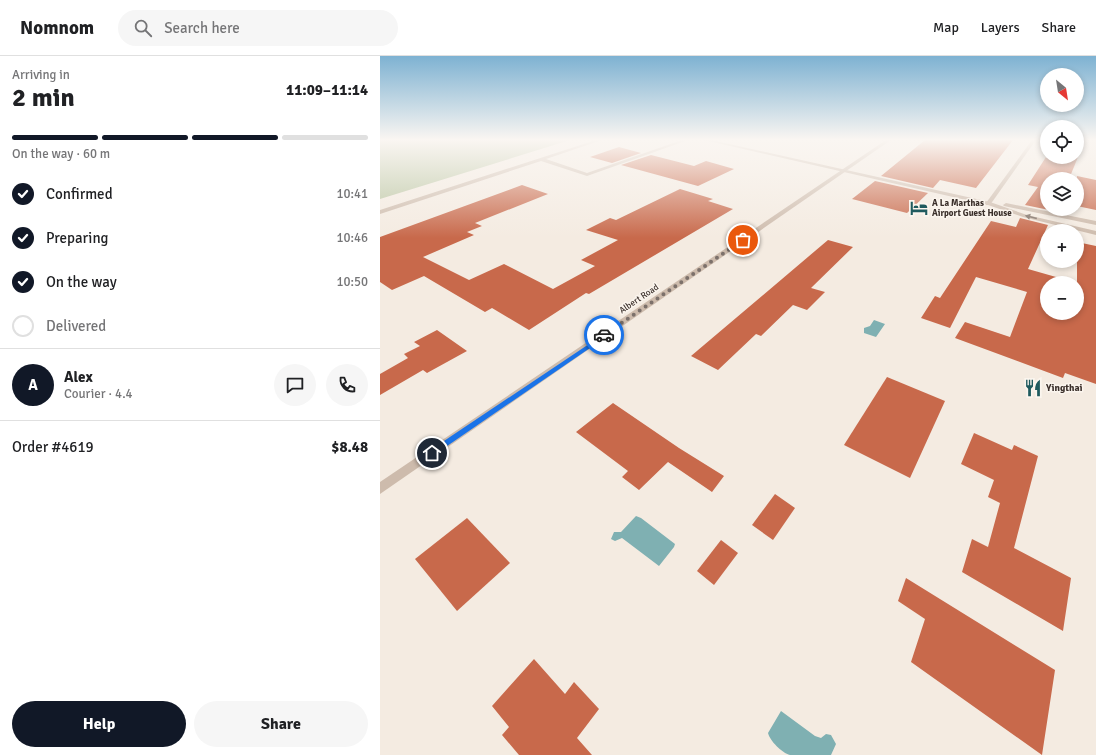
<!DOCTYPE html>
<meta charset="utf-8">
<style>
:root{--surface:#fff;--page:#f6f6f6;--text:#202124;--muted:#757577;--line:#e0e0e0;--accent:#111827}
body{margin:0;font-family:Signika,sans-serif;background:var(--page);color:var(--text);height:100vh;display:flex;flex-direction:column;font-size:15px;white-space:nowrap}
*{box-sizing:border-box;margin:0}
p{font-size:13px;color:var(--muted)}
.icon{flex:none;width:22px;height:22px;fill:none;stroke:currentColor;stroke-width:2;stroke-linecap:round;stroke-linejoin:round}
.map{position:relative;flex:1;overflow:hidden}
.drawer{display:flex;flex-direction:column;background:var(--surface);width:380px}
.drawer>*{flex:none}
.needle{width:26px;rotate:150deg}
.tools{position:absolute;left:660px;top:12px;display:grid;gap:8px}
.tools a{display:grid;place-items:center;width:44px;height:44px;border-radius:50%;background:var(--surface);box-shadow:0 2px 6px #0003;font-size:20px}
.pin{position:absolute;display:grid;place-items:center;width:34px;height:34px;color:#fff;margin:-17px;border:2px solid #fff;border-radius:50%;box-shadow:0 1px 4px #0007}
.courier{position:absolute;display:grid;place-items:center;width:40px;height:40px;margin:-20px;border:3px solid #1a73e8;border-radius:50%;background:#fff;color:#222;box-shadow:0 1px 5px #0007}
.headline em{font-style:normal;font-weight:700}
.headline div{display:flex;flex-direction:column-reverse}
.headline{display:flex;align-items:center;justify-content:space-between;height:68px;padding:0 12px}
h1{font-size:26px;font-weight:700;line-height:30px}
.bar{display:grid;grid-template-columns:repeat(4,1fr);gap:6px 4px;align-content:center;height:48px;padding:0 12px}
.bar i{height:5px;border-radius:3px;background:var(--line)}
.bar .active{background:var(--accent)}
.bar p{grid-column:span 4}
.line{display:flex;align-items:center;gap:10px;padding:0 12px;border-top:1px solid var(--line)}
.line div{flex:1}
.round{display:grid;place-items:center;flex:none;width:42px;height:42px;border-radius:21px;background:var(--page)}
ol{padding:0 12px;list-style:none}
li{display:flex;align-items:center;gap:12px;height:44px}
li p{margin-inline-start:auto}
li .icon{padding:4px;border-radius:50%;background:var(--accent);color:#fff;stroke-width:4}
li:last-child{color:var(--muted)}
li i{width:22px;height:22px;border:2px solid var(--line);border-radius:50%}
.primary-button{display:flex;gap:8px;margin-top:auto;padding:8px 12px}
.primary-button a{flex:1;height:46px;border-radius:24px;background:var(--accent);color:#fff;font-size:16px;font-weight:700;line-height:46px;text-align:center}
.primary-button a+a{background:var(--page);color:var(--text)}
header{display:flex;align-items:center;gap:24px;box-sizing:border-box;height:56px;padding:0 20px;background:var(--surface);border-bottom:1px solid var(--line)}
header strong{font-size:19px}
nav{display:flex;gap:22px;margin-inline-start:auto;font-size:14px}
.search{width:280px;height:36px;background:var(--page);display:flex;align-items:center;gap:10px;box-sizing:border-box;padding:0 14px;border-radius:22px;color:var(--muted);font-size:15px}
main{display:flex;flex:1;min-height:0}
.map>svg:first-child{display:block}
</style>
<header>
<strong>Nomnom</strong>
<div class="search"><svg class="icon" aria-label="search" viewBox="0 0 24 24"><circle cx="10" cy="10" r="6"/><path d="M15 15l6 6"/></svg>Search here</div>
<nav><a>Map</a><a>Layers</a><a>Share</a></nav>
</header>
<main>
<section class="drawer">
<div class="headline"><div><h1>2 min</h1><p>Arriving in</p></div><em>11:09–11:14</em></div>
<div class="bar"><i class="active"></i><i class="active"></i><i class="active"></i><i></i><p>On the way · 60 m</p></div>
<ol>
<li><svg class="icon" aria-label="check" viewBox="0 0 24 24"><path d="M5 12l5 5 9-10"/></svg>Confirmed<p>10:41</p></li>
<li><svg class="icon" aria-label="check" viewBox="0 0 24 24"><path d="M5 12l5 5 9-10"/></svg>Preparing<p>10:46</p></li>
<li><svg class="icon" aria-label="check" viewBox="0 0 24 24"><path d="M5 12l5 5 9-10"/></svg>On the way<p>10:50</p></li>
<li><i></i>Delivered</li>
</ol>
<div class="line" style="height:72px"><b class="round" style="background:var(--accent);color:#fff">A</b><div><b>Alex</b><p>Courier · 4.4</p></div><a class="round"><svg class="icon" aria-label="chat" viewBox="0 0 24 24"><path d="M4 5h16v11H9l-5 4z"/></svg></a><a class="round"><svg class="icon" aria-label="phone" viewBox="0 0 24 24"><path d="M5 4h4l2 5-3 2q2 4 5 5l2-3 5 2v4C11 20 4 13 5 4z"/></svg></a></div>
<div class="line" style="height:52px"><div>Order #4619</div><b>$8.48</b></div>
<div class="primary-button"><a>Help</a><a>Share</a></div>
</section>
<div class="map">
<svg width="716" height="699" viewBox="0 0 716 699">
<rect width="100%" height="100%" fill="#f4ebe1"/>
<path fill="#b8c4a0" d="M 0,84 L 190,84 L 0,143 Z"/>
<g fill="#7fb0b2">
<path d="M 494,264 L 505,268 L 496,281 L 484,277 L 484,272 L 490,270 Z"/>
<path d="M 256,460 L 261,462 L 295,488 L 294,491 L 279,510 L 242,482 L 235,485 L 231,483 L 234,476 L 241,476 Z"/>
<path d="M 401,655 L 435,680 L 441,682 L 446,678 L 451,679 L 456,688 L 451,699 C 438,699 422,699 410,699 C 402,697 390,685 388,677 Z"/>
</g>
<g fill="#c8694b" fill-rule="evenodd">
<path d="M 545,84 L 633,84 L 596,132 L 560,124 L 553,132 L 501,120 Z"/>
<path d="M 239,91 L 261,97 L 232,107 L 210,101 Z"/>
<path d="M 271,99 L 314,110 L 326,105 L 354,113 L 318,130 L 241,109 Z"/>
<path d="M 666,101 L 698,101 L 689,123 L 667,123 L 667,153 L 675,153 L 674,155 L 645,149 L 658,131 L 648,129 Z"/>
<path d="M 697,120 L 716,124 L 716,154 L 697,150 Z"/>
<path d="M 495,125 L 548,137 L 527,157 L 472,143 Z"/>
<path d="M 142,129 L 168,138 L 95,167 L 102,170 L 87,176 L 94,179 L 43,201 L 89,224 L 124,208 L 173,233 L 215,210 L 201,204 L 238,184 L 206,174 L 230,162 L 236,164 L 300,133 L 333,143 L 328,145 L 353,153 L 209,238 L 206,237 L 149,274 L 112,252 L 105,256 L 44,220 L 12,234 L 0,226 L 0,181 Z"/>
<path d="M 640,162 L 668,169 L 648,213 L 697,227 L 697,186 L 716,190 L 716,328 L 685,317 L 683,322 L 575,282 L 585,266 L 630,281 L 647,236 L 596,221 L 570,272 L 541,262 L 555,240 L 560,242 L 611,165 L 636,171 ZM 667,227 L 697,227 L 697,257 L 667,257 Z"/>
<path d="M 448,184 L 473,191 L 431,232 L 445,236 L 427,254 L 413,249 L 381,280 L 376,278 L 338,314 L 311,300 Z"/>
<path d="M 57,274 L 87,295 L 47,317 L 43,314 L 0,339 L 0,318 L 28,302 L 24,298 L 40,290 L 34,286 Z"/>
<path d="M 507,321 L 565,345 L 530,422 L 464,389 Z"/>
<path d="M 233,347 L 299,392 L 344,420 L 332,436 L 288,406 L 259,434 L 242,421 L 248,415 L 196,376 Z"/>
<path d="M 594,377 L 632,394 L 634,389 L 658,400 L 634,492 L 691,522 L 683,575 L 582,516 L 592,483 L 608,491 L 620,447 L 608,441 L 614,424 L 581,408 Z"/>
<path d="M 395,438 L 415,452 L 393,484 L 372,469 Z"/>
<path d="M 87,462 L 130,507 L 77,555 L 35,503 Z"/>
<path d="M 341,484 L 358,497 L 334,529 L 317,515 Z"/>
<path d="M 526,522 L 675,614 L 662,699 L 531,606 L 545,563 L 518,545 Z"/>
<path d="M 154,603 L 185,638 L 194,626 L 219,653 L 197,682 L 212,699 L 139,699 L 122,679 L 129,671 L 112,650 Z"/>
</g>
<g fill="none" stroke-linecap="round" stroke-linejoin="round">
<g fill="#cdbbac" fill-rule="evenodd">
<path d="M 216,84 L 222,84 L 166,103 L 207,117 L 302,84 L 308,84 L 207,120 L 161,105 L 0,158 L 0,154 Z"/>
<path d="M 506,84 L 511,84 L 0,438 L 0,426 Z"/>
<path d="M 652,84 L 656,84 L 610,149 L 606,149 L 606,147 Z"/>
</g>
<g fill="#cdbbac" fill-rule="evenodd">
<path d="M 324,84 L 331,84 L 610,146 L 647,159 L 716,175 L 716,179 L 643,161 L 608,149 Z"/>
<path d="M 626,147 L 716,165 L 716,169 L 624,150 L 623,149 Z"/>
</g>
</g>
<defs><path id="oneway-solid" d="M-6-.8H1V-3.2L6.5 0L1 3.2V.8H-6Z"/></defs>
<use fill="#7d6f65" href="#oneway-solid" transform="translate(651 161) rotate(-166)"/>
<linearGradient id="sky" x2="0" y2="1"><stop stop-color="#7eb2d2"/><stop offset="0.46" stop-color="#faf6f2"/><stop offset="1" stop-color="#faf6f2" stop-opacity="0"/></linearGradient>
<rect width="716" height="182" fill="url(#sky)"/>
<path fill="#1a73e8" d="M 224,278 L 226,281 L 54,399 L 49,399 L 49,395 Z"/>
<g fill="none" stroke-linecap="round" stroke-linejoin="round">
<path stroke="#7c716b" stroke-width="4" stroke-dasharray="0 7.2" d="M 224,279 L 363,184"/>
</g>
<defs>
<g id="hotel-bare" transform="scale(1.38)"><path d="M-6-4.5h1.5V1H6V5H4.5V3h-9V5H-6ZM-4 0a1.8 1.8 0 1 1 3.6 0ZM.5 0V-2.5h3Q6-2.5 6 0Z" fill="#1f5a5e" stroke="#fbf5ee" stroke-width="2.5" paint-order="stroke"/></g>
<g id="restaurant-bare" transform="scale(1.38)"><path d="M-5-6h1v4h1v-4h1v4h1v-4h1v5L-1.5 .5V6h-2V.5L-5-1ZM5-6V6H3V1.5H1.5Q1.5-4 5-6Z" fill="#1f5a5e" stroke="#fbf5ee" stroke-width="2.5" paint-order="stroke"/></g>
</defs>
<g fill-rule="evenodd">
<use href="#hotel-bare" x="539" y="152"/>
<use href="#restaurant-bare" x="653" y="332"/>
</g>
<g text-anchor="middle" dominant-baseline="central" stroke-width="3" stroke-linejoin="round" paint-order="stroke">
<g font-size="9" font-weight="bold" fill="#3b302b" stroke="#fbf5ee" text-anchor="start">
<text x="552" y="147">A La Marthas<tspan x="552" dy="10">Airport Guest House</tspan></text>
</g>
<g font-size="9" fill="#3b302b" stroke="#fbf5ee">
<text transform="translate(259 243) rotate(-34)">Albert Road</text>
</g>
<g font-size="10" font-weight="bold" fill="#3b302b" stroke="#fbf5ee" text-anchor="start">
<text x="666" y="332">Yingthai</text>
</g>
</g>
</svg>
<div class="tools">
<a><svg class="needle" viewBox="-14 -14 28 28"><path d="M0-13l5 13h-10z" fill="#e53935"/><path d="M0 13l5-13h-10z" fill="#757577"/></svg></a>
<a><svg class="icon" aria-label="locate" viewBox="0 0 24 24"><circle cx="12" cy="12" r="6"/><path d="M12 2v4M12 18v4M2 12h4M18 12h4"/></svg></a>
<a><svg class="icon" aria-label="layers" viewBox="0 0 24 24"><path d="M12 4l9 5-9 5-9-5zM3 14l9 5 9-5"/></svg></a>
<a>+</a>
<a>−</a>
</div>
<div class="pin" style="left:363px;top:184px;background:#ea580c"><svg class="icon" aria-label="bag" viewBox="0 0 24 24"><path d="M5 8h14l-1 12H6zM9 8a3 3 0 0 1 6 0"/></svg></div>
<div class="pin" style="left:52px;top:397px;background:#1f2937"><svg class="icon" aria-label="home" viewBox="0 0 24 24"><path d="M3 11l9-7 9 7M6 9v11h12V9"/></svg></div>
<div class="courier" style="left:224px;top:279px"><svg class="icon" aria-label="car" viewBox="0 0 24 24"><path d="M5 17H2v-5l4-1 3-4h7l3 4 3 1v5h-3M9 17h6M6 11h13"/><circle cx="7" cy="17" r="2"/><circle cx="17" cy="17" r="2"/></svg></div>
</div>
</main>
